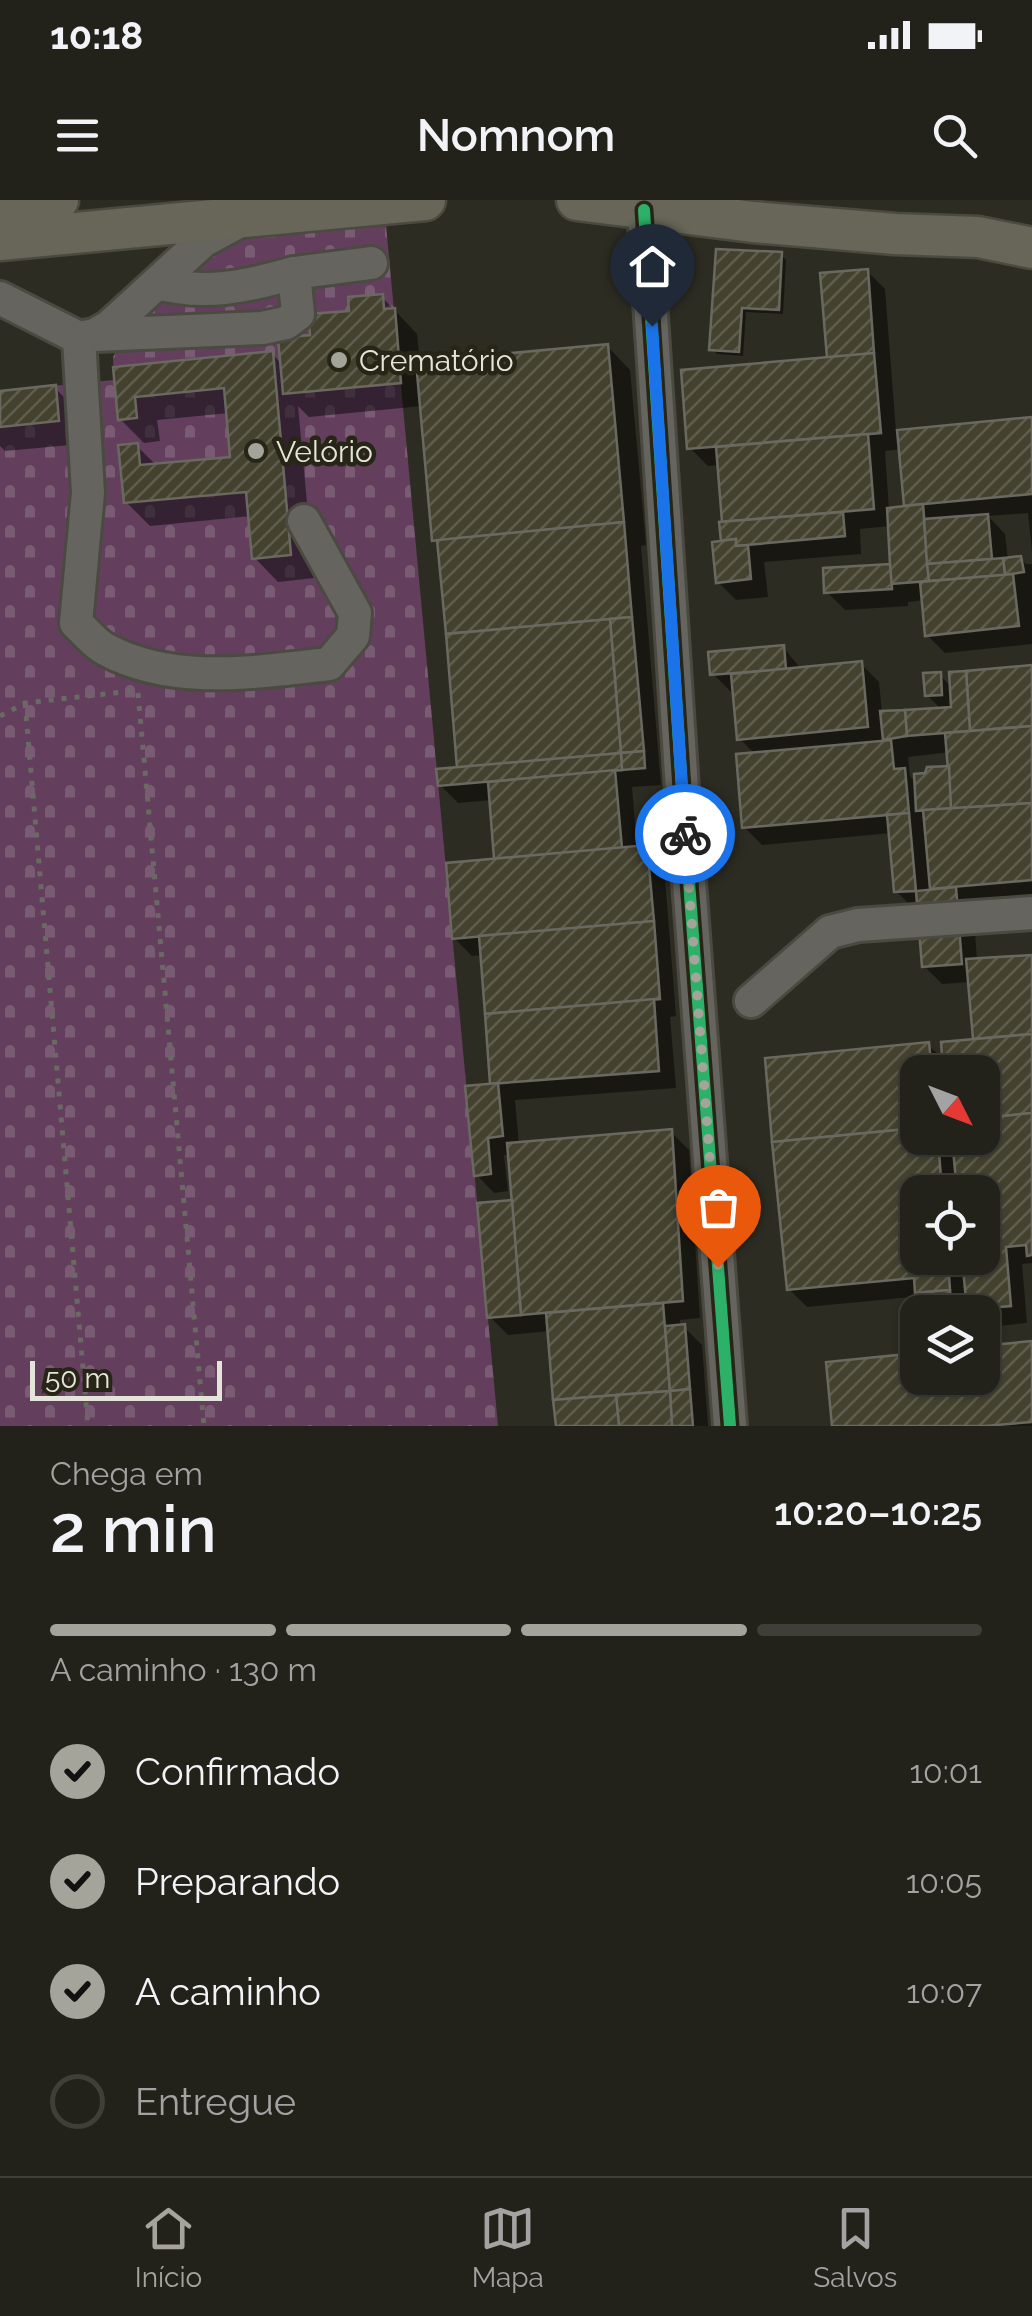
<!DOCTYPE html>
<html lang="pt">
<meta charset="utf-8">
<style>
:root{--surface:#22211a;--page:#2a2923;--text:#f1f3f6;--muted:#a2a3a2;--line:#3f3e39;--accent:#a5a49a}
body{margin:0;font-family:Raleway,sans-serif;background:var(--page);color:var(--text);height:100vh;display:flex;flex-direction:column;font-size:38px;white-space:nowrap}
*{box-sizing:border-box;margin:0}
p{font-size:32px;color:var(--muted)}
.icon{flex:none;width:55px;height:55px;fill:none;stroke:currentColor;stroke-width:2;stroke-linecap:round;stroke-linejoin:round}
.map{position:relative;height:1226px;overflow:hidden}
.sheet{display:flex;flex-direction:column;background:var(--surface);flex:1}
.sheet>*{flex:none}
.needle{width:65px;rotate:132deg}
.buttons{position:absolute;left:900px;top:855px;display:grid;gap:20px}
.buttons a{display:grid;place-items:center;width:100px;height:100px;border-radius:20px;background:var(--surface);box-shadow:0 2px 8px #0004,0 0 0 2px var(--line);font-size:50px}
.scale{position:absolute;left:30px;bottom:25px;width:192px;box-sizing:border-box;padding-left:10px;border:5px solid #e5e4da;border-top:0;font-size:28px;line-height:35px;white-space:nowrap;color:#e5e4da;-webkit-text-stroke:8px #272515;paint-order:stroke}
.pin{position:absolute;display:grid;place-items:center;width:85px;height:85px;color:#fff;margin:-102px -42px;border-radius:50% 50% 50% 0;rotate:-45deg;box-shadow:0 0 10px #0007}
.pin .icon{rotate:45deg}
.courier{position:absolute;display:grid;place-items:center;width:100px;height:100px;margin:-50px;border:8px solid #1a73e8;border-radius:50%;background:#fff;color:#222;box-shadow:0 2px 12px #0007}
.summary em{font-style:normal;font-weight:600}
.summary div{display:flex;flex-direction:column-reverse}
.summary{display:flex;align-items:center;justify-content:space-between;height:170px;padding:0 50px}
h1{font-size:65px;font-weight:600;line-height:75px}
.bar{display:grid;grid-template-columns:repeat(4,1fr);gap:15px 10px;align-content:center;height:120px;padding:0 50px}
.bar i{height:12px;border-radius:8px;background:var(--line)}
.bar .active{background:var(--accent)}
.bar p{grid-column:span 4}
ol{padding:0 50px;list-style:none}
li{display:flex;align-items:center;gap:30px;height:110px}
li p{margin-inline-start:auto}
li .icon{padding:10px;border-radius:50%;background:var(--accent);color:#111;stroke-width:4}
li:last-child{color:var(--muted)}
li i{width:55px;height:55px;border:5px solid var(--line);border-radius:50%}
.status{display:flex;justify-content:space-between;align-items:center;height:70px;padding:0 50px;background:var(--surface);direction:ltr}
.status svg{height:28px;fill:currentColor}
header{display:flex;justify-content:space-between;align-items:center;height:130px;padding:0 50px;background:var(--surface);font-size:45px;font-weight:600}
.menu{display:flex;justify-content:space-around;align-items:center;height:140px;border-top:2px solid var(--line);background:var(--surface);font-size:28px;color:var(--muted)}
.menu a{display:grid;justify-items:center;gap:5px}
.menu .active{color:var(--accent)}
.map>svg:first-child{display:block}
</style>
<div class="status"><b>10:18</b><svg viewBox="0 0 49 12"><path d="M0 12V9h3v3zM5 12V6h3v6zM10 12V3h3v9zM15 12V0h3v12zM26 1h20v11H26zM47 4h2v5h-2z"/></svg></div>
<header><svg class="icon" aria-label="menu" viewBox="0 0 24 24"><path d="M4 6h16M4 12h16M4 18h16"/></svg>Nomnom<svg class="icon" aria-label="search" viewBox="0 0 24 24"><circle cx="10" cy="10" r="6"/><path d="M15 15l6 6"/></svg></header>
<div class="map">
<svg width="1032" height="1226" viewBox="0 0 1032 1226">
<defs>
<pattern id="cemetery-stones" width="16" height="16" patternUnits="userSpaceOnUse" patternTransform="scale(2.5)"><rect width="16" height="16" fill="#633f5d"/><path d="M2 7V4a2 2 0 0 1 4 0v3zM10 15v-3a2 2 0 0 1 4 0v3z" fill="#795b74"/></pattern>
<pattern id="building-hatch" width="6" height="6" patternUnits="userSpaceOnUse" patternTransform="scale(2.5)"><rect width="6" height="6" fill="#44422f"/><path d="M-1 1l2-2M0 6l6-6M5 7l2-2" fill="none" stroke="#5f5d4d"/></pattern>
</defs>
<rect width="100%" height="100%" fill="#2d2c22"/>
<path fill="url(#cemetery-stones)" d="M 386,25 L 498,1226 L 0,1226 L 0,191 L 114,180 L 113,157 L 119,146 C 145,120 202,55 233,42 C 267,28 347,28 386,25 Z"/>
<g fill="#0007" fill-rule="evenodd">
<path d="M 781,55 L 786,60 L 783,114 L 746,112 L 743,156 L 717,154 L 712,149 Z"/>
<path d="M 867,71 L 885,89 L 896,232 L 1032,220 L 1032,352 L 1028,313 L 988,316 L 1005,334 L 1008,360 L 1020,358 L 1026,364 L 1032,364 L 1032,444 L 945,453 L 927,435 L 924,400 L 908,402 L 908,406 L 845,410 L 827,392 L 893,366 L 890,326 L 860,329 L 861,354 L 764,362 L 768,397 L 736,400 L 718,382 L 724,343 L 720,265 L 708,266 L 690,248 L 830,160 ZM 902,249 L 907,308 L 889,310 L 885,251 Z"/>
<path d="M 382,97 L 417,134 L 420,164 L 607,146 L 630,170 L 646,345 L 641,346 L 661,585 L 632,587 L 637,649 L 646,648 L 664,666 L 676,816 L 670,817 L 676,888 L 515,900 L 519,945 L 671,932 L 689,950 L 700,1118 L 680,1120 L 680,1127 L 684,1127 L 702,1145 L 708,1226 L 558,1226 L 550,1131 L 508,1135 L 490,1117 L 514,1003 L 510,955 L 504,955 L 508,991 L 494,993 L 477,975 L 493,886 L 483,755 L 472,756 L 454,738 L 497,662 L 492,600 L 458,603 L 440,585 L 460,571 L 440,346 L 434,340 L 422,206 L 309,217 L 298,206 L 314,378 L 278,382 L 255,358 L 251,316 L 150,326 L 126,302 L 137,246 L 157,266 L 233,259 L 229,213 L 157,220 L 160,241 L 144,243 L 120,219 L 115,169 L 272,154 L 283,165 L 313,137 Z"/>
<path d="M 55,188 L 78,211 L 81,244 L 5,251 L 0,246 L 0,194 Z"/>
<path d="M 783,447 L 802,470 L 861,464 L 879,482 L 882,513 L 942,510 L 927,495 L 940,475 L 952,488 L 1032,468 L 1032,699 L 973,704 L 977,761 L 1032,758 L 1032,1063 L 1022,1064 L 1027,1123 L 987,1127 L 982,1122 L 982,1112 L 973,1112 L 967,1106 L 967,1112 L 930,1112 L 929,1103 L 922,1096 L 807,1107 L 789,1089 L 928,845 L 945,861 L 976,842 L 970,782 L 942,784 L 924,766 L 920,708 L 914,709 L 896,691 L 891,633 L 762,645 L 744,627 L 755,554 L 740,539 L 735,492 L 731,492 L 713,474 ZM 950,552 L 951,568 L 926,575 L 917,584 L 910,576 L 908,557 ZM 918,872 L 982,872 L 982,938 L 918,938 ZM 918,992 L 982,992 L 982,1058 L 918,1058 Z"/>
<path d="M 1032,1144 L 1032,1226 L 834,1226 L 918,1178 L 982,1178 Z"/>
</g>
<g fill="url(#building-hatch)" stroke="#6a6960" stroke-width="2.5">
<path d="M 716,49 L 782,52 L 779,110 L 742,108 L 739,152 L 709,150 Z"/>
<path d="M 868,69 L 874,153 L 827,158 L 820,73 Z"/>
<path d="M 383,94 L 384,109 L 395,108 L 401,183 L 283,194 L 278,138 L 310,135 L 308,114 L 349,111 L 348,97 Z"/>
<path d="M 608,144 L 624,322 L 432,341 L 416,162 Z"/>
<path d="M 273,151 L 291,355 L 252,359 L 246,292 L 124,303 L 118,245 L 138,243 L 140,265 L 230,257 L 224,188 L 135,197 L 137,218 L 118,220 L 113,167 Z"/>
<path d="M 874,153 L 881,233 L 687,249 L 681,170 Z"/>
<path d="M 56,185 L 59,221 L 0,227 L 0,191 Z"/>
<path d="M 1032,217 L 1032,294 L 904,306 L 897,230 Z"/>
<path d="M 868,234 L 874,309 L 722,322 L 716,247 Z"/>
<path d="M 923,304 L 929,381 L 891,384 L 887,308 Z"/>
<path d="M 843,312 L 845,336 L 736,346 L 736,339 L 721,341 L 719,322 Z"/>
<path d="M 988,314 L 992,359 L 927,364 L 924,319 Z"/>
<path d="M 624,322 L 632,417 L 446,434 L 437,340 Z"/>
<path d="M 736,339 L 736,346 L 748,345 L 751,379 L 716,383 L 712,342 Z"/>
<path d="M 1021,356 L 1024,372 L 1005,375 L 1003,358 Z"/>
<path d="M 1003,358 L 1005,375 L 929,381 L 927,364 Z"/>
<path d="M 890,364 L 892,389 L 824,393 L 823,368 Z"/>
<path d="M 1013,374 L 1019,426 L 925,436 L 920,382 Z"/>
<path d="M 632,417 L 644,551 L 621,553 L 610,419 Z"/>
<path d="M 610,419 L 621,553 L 457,568 L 446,434 Z"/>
<path d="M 784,445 L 786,469 L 710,475 L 708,452 Z"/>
<path d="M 862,461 L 868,527 L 737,540 L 731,474 Z"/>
<path d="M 1032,465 L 1032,526 L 970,531 L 966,471 Z"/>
<path d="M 966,471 L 970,531 L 907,536 L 905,510 L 951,507 L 949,472 Z"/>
<path d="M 941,472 L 942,495 L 925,496 L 923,473 Z"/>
<path d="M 905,510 L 907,536 L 883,540 L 880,511 Z"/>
<path d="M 1032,526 L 1032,603 L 951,609 L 945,533 Z"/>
<path d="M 891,540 L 894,569 L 905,568 L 909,613 L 742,628 L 736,554 Z"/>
<path d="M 644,551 L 645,568 L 622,570 L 621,553 Z"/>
<path d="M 621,553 L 622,570 L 438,586 L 436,569 Z"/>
<path d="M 949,566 L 951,609 L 916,611 L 914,574 L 925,573 L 927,567 Z"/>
<path d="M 615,570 L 622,648 L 494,659 L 488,582 Z"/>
<path d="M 1032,603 L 1032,680 L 930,689 L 923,610 Z"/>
<path d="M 909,613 L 916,691 L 894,692 L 887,615 Z"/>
<path d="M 647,645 L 654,721 L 452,739 L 446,663 Z"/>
<path d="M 956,687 L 962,764 L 922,767 L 916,691 Z"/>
<path d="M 654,721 L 660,799 L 485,814 L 479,736 Z"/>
<path d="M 1032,755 L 1032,834 L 973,839 L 966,759 Z"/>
<path d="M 654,799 L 659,871 L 490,884 L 485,814 Z"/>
<path d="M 1032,834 L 1032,913 L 982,918 L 982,872 L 943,872 L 941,842 Z"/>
<path d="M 929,842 L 932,872 L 918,872 L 918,928 L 772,942 L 765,858 Z"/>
<path d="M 498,883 L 503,936 L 488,938 L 491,974 L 474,976 L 465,886 Z"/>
<path d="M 1032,913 L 1032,1055 L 1027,1056 L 1026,1045 L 1006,1047 L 1011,1106 L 967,1110 L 962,1058 L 982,1058 L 982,992 L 957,992 L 952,938 L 982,938 L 982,918 Z"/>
<path d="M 918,928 L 918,938 L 938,938 L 942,992 L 918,992 L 918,1058 L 948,1058 L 950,1090 L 915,1093 L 914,1078 L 787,1090 L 772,942 Z"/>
<path d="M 672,929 L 683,1101 L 521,1115 L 507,943 Z"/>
<path d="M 512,1000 L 521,1115 L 487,1118 L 477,1003 Z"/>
<path d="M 950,1090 L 952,1112 L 927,1112 L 925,1092 Z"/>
<path d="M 663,1103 L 670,1191 L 553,1200 L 546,1113 Z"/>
<path d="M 685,1124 L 690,1189 L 670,1191 L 665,1126 Z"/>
<path d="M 1032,1141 L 1032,1222 L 985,1226 L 832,1226 L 826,1162 L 918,1153 L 918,1178 L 982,1178 L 982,1146 Z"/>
<path d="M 690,1189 L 693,1226 L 672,1226 L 670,1191 Z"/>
<path d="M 670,1191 L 672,1226 L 619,1226 L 616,1195 Z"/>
<path d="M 616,1195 L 619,1226 L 556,1226 L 553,1200 Z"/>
</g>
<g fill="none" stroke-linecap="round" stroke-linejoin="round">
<g stroke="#4b4a41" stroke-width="38">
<g id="minor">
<path d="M 644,10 L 682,589 L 730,1226"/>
<path d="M 294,73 L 371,63"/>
<path d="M 0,98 L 79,138 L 95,135 L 109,127 L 203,41 L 240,21"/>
<path d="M 95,135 L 262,128 L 286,123 L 298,114 L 294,73 C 248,86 205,96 158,83"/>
<path d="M 79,138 L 88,293 L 76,423 C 85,431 94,443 105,449 C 173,486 256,472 329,464 L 353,436 L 355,413 L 304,321"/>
<path d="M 751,801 L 830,732 L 858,725 L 1032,713"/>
</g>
</g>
<g stroke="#4b4a41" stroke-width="45">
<g id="major">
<path d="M 577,0 L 753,22 L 895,34 L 978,37 L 1032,48"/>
<path d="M 0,7 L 58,0"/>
<path d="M 0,40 L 425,0"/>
</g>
</g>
<g stroke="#6a6963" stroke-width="5" stroke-dasharray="5 8" stroke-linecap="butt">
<path d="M 138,493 L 204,1226"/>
<path d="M 25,503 L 88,1226"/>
<path d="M 0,516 L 25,503 L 131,491"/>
</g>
<use href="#minor" stroke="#65645e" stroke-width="32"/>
<use href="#major" stroke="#676659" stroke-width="40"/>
<g stroke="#272515" stroke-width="19">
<path id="cycleway" d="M 644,10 L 682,589 L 730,1226"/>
</g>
<use href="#cycleway" stroke="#2db169" stroke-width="12"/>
</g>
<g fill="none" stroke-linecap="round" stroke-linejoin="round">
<path stroke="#a5a49a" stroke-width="10" stroke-dasharray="0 18" d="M 685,634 L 718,1067"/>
<path stroke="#1a73e8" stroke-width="12" d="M 652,126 L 685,634"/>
</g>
<g fill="#a5a49a" stroke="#272515" stroke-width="4">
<circle cx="339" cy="160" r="10"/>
<circle cx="256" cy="251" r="10"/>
</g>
<g text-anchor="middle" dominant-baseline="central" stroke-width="9" stroke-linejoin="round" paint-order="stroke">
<g font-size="30" fill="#e5e4da" stroke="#272515" text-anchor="start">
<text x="359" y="160">Crematório</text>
<text x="276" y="251">Velório</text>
</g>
</g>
</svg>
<div class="buttons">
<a><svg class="needle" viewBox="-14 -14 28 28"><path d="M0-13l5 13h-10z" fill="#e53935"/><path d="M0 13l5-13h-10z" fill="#a2a3a2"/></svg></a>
<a><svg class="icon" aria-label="locate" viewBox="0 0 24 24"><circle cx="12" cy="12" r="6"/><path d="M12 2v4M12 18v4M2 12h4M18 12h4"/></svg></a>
<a><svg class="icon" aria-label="layers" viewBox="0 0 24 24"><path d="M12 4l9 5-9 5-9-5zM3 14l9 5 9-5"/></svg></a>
</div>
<div class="scale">50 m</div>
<div class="pin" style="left:718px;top:1067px;background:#ea580c"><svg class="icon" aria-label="bag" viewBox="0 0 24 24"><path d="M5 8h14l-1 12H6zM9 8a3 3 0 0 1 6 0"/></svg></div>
<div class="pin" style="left:652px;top:126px;background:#1f2937"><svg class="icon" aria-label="home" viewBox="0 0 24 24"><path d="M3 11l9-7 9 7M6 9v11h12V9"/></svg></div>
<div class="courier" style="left:685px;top:634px"><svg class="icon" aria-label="bike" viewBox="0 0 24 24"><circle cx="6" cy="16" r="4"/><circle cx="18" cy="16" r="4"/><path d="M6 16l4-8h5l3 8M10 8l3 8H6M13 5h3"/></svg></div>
</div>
<section class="sheet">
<div class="summary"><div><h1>2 min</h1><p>Chega em</p></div><em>10:20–10:25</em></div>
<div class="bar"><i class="active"></i><i class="active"></i><i class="active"></i><i></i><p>A caminho · 130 m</p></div>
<ol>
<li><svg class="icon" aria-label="check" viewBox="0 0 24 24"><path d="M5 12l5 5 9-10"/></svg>Confirmado<p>10:01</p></li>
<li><svg class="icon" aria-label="check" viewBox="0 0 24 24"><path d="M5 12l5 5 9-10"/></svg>Preparando<p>10:05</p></li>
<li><svg class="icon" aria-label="check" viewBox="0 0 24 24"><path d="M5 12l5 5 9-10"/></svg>A caminho<p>10:07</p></li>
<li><i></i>Entregue</li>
</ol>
</section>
<nav class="menu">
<a class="active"><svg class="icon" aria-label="home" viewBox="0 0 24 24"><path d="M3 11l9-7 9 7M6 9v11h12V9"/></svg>Início</a>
<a><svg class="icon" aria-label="map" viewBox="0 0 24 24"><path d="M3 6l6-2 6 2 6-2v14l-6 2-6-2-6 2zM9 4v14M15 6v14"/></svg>Mapa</a>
<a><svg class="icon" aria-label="saved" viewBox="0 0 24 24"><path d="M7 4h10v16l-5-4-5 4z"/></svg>Salvos</a>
</nav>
